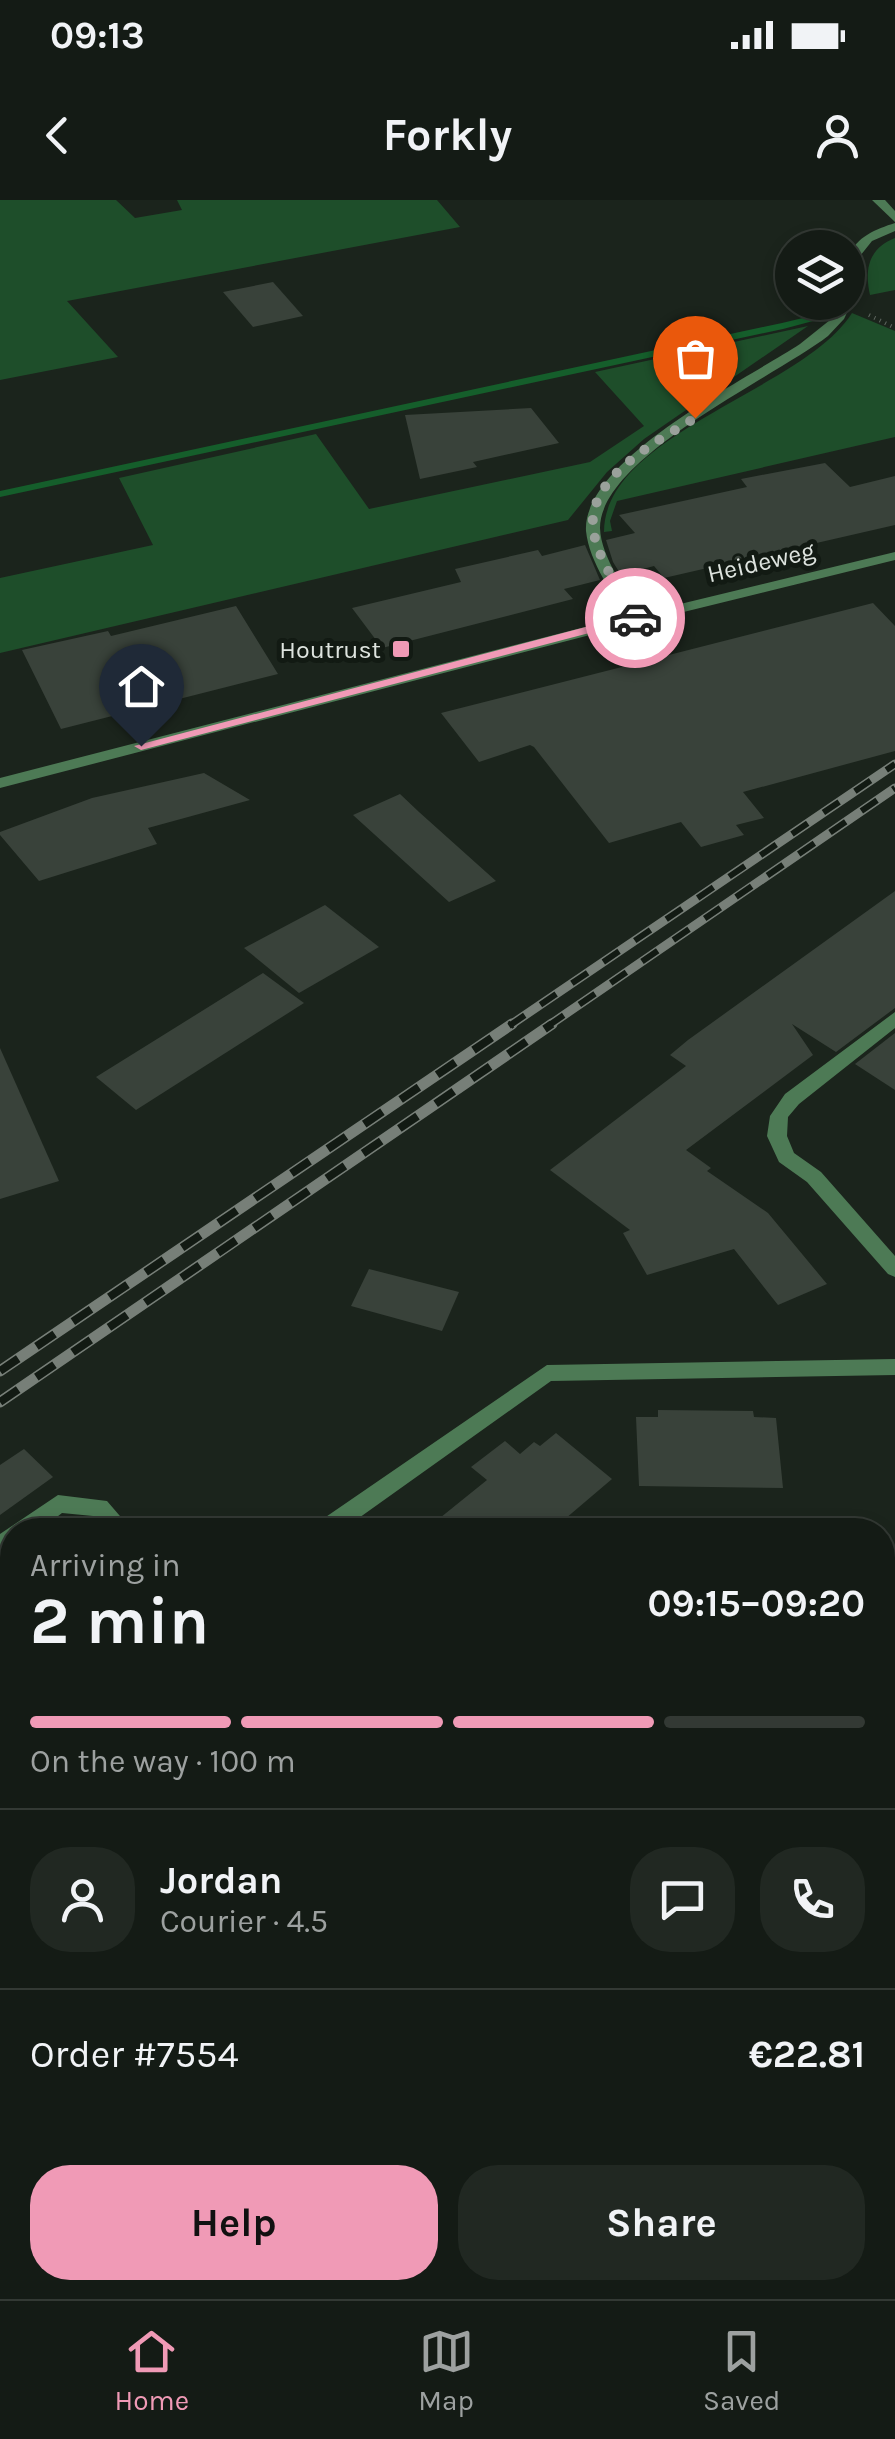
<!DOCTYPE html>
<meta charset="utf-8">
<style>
:root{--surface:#141b15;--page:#212822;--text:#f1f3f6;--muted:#9da1a0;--line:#333934;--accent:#f09ab6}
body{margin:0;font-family:Karla,sans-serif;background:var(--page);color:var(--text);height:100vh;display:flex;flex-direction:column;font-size:38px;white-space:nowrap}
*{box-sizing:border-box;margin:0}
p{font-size:32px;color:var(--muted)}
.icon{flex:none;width:55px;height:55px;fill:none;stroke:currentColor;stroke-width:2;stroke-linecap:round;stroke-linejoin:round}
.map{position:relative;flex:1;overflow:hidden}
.drawer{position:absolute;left:0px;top:1318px;width:895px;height:782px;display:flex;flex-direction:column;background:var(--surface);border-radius:40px 40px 0 0;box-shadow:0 5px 15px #0003,0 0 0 2px var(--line)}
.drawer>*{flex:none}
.buttons{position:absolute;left:775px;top:30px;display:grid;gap:20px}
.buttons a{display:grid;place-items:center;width:90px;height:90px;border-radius:50%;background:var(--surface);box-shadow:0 5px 15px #0003,0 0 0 2px var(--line);font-size:50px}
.pin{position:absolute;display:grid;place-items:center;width:85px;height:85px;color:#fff;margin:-102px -42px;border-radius:50% 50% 50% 0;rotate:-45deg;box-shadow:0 0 10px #0007}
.pin .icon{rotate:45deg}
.courier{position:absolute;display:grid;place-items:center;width:100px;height:100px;margin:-50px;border:8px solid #f09ab6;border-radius:50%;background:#fff;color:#222;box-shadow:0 2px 12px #0007}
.head em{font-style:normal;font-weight:700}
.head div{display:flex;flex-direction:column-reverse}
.head{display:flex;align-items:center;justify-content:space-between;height:170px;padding:0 30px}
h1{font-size:65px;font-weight:700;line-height:75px}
.bar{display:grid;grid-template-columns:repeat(4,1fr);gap:15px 10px;align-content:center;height:120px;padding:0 30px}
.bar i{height:12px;border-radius:8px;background:var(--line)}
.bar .active{background:var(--accent)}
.bar p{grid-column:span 4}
.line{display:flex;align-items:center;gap:25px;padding:0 30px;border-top:2px solid var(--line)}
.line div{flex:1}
.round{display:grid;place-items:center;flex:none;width:105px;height:105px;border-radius:40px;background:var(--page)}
.button{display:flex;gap:20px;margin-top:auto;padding:20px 30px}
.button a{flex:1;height:115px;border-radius:40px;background:var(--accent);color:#111;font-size:40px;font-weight:700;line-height:115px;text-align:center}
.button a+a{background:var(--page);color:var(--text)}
.status{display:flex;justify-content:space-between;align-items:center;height:70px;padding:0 50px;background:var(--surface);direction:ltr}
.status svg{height:28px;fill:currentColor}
header{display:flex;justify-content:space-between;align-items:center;height:130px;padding:0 30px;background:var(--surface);font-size:45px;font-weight:700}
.tab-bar{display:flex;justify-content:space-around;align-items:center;height:140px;border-top:2px solid var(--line);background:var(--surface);font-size:28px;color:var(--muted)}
.tab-bar a{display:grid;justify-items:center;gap:5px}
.tab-bar .active{color:var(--accent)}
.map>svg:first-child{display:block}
</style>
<div class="status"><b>09:13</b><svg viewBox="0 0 49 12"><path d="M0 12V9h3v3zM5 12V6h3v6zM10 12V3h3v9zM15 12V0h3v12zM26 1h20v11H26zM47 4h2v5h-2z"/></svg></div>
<header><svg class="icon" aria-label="back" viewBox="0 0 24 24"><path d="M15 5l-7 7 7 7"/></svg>Forkly<svg class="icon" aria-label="person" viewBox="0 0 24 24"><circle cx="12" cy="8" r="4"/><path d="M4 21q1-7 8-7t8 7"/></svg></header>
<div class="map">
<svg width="895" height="2099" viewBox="0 0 895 2099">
<rect width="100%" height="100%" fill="#1b241c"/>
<g fill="#1e4e2a">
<path d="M 0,0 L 116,0 L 135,18 L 182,10 L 177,0 L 437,0 L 460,27 L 67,101 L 118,157 L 0,180 Z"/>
<path d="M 895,38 L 895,90 L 870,95 C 864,69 869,48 895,38 Z"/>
<path d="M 852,113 L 895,131 L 895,237 L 617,301 L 610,321 L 612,331 L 604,332 C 604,233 804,190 852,113 Z"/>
<path d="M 808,126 L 644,239 L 607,272 L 568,320 L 0,453 L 0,378 L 153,345 L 119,278 L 316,234 L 369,309 L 590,262 L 644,226 L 595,172 Z"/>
</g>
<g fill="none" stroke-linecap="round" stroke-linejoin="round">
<path fill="#155e2b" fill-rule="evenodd" d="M 819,102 L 828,102 L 813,121 L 783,129 L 0,297 L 0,291 L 782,123 L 807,117 Z"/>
</g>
<g fill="#39423a">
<path d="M 273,82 L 303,116 L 253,127 L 223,92 Z"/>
<path d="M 531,208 L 559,243 L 473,262 L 477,267 L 420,279 L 405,215 Z"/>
<path d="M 825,263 L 850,287 L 895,276 L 895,325 L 664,378 L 654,366 L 621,375 L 613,362 L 606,340 L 635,333 L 619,315 L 747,287 L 741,279 Z"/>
<path d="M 585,345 L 600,380 L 564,389 L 573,399 L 382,448 L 352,408 L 461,382 L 455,369 L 538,350 L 542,356 Z"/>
<path d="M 873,403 L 895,426 L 895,551 L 743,592 L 764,618 L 736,625 L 744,635 L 701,647 L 681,622 L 609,643 L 534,547 L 530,545 L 479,562 L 441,513 Z"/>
<path d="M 236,406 L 278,474 L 61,529 L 22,450 L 108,431 L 111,436 Z"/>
<path d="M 204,573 L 250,600 L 148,628 L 157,644 L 39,681 L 0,635 L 0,632 L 92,598 Z"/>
<path d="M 400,594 L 419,612 L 496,681 L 449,702 L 353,615 Z"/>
<path d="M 895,691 L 895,808 L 836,852 L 792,824 L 813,855 L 686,950 L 711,968 L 707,971 L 768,1013 L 827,1084 L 778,1105 L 734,1049 L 647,1075 L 623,1033 L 630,1030 L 550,970 L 686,866 L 670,855 L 688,840 Z"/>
<path d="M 325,705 L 379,747 L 299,793 L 244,748 Z"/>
<path d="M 263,773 L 304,803 L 136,910 L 96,877 Z"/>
<path d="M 895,833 L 895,890 L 855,864 Z"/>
<path d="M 0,848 L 59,981 L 0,999 Z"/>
<path d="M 369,1069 L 459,1092 L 442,1131 L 351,1106 Z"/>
<path d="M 658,1210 L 753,1211 L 754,1217 L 776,1218 L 783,1288 L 639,1286 L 636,1217 L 658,1217 Z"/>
<path d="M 556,1233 L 612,1279 L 552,1330 L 425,1330 L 487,1280 L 471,1267 L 505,1241 L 520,1254 L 534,1242 L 540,1246 Z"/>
<path d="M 24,1249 L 53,1277 L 0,1315 L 0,1265 Z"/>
</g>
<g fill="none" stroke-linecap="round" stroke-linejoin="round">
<path stroke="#5f6760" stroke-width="4" stroke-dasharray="1 5" stroke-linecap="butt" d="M 869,115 L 895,128"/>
<g stroke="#5f6760" stroke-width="8" stroke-dasharray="4 10" stroke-linecap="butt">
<path d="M 0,1554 L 12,1545"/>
<path d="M 882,1871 L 895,1871"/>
<path d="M 882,2038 L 895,2039"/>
</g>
<g fill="#4d7a55" fill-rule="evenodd">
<path d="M 872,0 L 885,0 L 895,11 L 895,22 Z"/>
<path d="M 895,23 L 895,31 L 872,41 L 852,66 L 848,67 C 848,40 873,30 895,23 Z"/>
<path d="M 848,99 L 852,102 L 844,119 L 828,136 C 775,177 600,257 600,328 C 601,359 628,392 643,418 L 635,423 L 630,421 C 614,396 589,362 586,331 C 582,260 747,179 800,144 L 830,120 L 840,102 L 848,102 Z"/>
<path d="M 895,812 L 895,828 L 799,904 L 788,917 L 787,936 L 794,953 L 821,972 L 895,1056 L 895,1077 L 888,1074 L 807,982 L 779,962 L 767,936 L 770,916 L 785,894 Z"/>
<path d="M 895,1159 L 895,1175 L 551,1181 L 342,1330 L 314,1330 L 317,1323 L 547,1165 Z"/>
<path d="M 58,1295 L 107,1301 L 132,1330 L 107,1330 L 93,1316 L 62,1313 L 40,1330 L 12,1330 L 12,1350 L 0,1356 L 0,1334 Z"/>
<rect x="882" y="1547" width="13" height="22"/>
<path d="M 220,2088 L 253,2088 L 248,2099 L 215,2099 Z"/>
</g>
<path fill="#4d7a55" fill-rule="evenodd" d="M 895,352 L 895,360 L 590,435 L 0,588 L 0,578 L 581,428 Z"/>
<g stroke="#777f78" stroke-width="9">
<g id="rail-far1">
<path d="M 509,826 L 895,564"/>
<path d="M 548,826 L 895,588"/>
</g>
</g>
<g stroke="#777f78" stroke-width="11">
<g id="rail">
<path d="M 0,1171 L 512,824"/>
<path d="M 0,1202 L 552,824"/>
</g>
</g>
<use href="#rail-far1" stroke="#121a13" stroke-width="6" stroke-dasharray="19" stroke-linecap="butt"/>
<use href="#rail" stroke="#121a13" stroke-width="8" stroke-dasharray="22" stroke-linecap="butt"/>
</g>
<path fill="#f09ab6" d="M 635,414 L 639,420 L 141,550 L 134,546 Z"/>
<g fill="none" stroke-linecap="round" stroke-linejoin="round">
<path stroke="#9aa19b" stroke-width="10" stroke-dasharray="0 18" d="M 635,418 C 621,392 600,363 594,334 C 582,279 658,241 695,218"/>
</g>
<rect fill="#f09ab6" stroke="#121a13" stroke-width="4" x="391" y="439" width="20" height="20" rx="5"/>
<g text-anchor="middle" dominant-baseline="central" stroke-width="10" stroke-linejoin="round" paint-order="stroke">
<g font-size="25" fill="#dee4df" stroke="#121a13">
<text transform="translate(761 362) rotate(-13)">Heideweg</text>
</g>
<g font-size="25" fill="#dee4df" stroke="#121a13" text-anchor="end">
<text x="381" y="449">Houtrust</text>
</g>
</g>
</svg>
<div class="buttons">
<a><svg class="icon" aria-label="layers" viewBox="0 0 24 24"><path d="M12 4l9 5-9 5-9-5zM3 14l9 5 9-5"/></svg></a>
</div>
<div class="pin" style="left:695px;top:218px;background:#ea580c"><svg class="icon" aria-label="bag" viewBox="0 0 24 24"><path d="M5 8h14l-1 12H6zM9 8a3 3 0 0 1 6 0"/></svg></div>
<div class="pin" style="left:141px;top:546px;background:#1f2937"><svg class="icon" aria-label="home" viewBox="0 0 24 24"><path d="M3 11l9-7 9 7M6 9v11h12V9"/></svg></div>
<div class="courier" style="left:635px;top:418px"><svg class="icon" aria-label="car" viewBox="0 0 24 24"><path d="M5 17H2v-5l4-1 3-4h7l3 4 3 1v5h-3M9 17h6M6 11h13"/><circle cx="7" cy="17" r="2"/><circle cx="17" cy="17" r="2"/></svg></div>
<section class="drawer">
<div class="head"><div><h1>2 min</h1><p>Arriving in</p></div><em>09:15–09:20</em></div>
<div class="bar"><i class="active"></i><i class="active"></i><i class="active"></i><i></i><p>On the way · 100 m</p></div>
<div class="line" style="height:180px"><a class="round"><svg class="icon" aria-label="person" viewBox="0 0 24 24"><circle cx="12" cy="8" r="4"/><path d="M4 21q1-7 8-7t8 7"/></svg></a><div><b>Jordan</b><p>Courier · 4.5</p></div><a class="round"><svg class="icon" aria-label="chat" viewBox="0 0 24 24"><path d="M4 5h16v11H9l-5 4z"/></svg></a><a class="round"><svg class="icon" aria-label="phone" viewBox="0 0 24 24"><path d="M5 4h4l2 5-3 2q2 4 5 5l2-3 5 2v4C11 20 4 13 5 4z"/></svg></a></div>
<div class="line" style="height:130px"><div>Order #7554</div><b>€22.81</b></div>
<div class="button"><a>Help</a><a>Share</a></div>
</section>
</div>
<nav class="tab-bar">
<a class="active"><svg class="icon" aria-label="home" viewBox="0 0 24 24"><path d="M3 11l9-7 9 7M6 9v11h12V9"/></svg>Home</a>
<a><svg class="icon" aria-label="map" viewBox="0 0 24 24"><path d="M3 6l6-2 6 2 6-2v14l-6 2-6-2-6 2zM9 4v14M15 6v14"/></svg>Map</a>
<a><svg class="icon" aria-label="saved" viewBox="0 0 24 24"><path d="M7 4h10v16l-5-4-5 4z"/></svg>Saved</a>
</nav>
